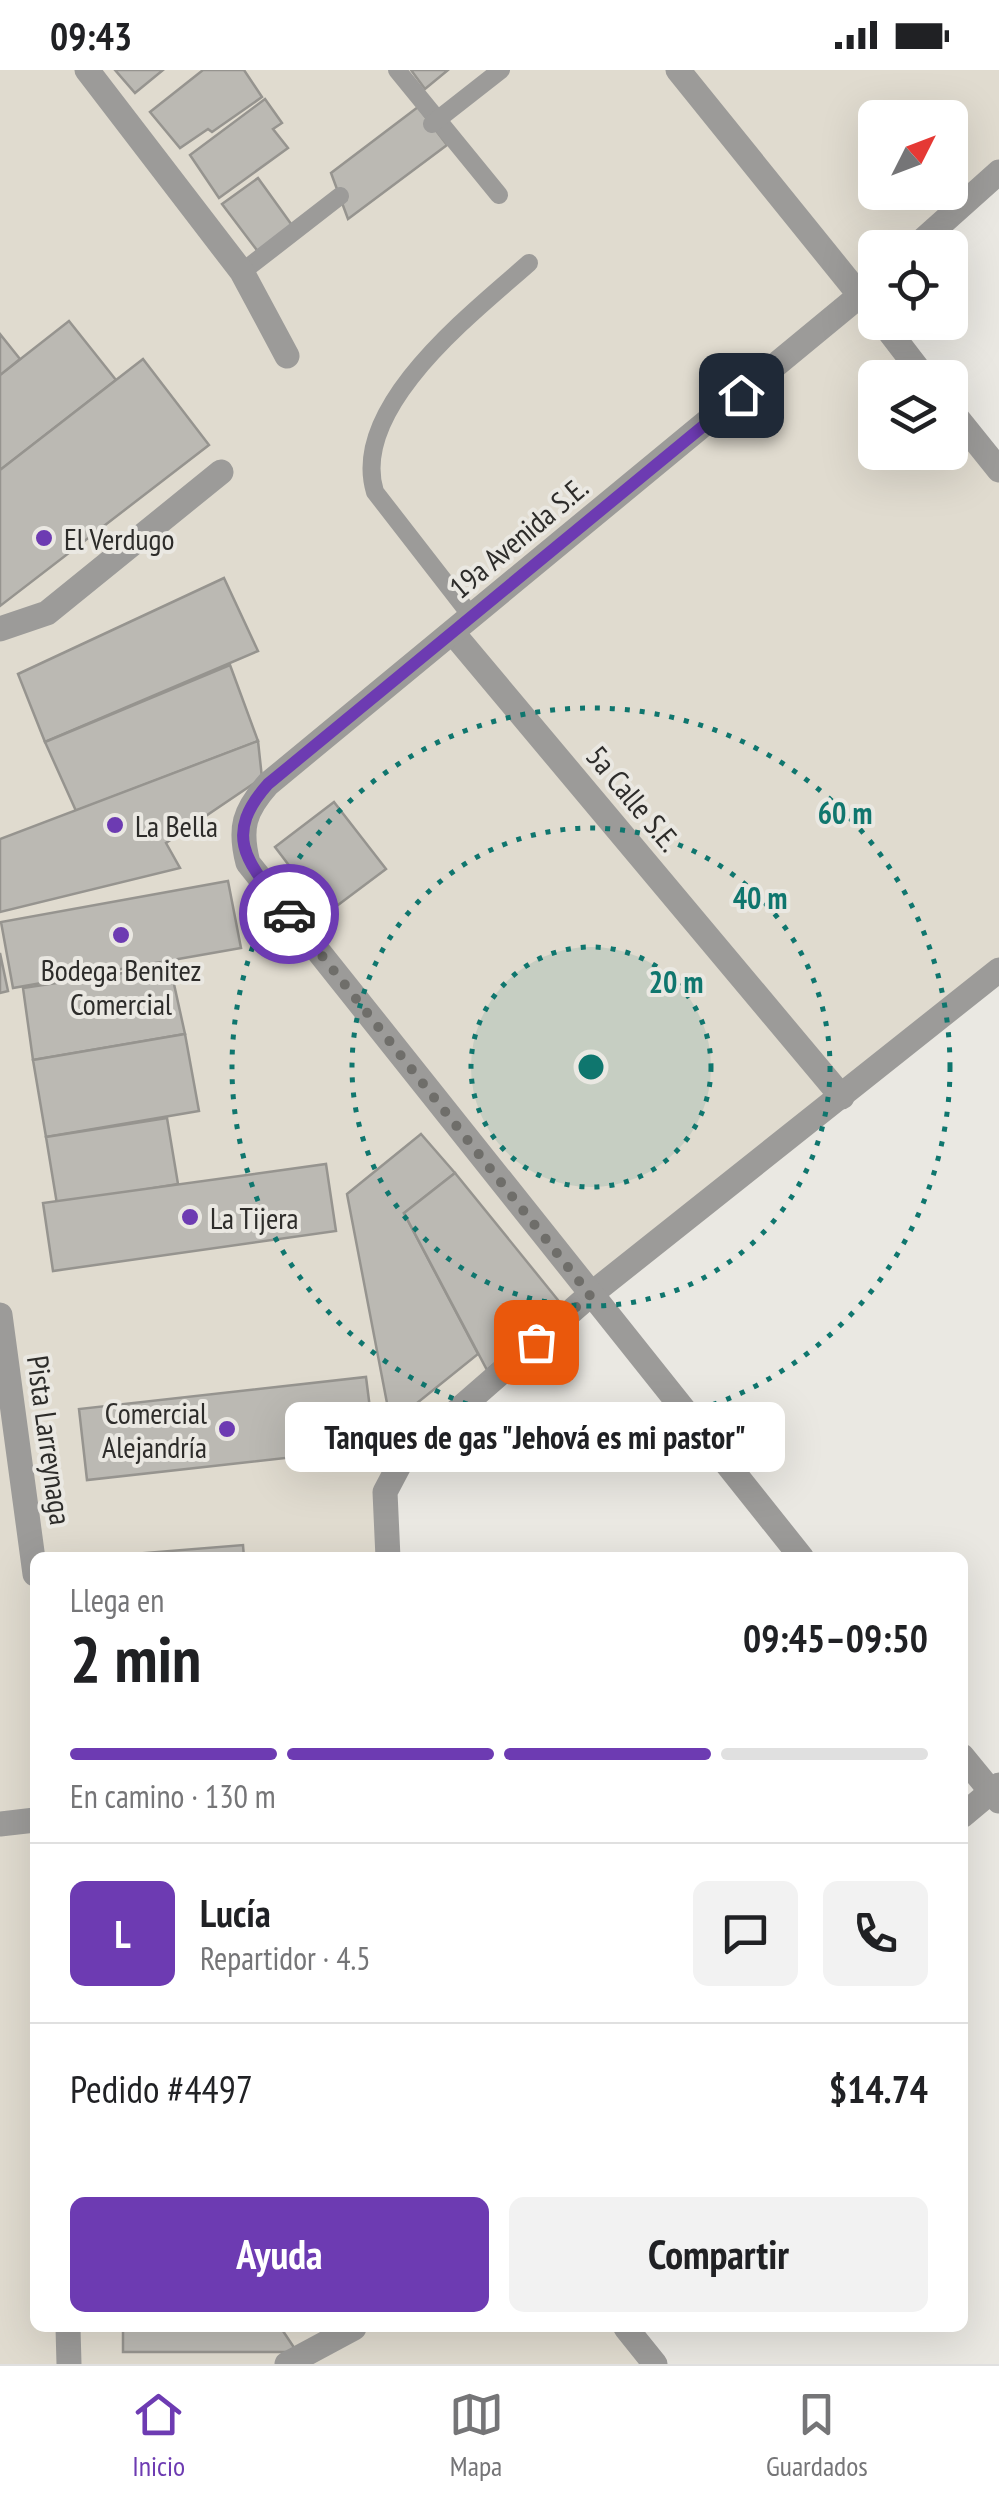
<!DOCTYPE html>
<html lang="es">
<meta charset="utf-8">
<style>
:root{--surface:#fff;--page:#f2f2f2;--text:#202124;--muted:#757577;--line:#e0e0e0;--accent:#6d3bb2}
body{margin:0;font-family:"PT Sans Narrow",sans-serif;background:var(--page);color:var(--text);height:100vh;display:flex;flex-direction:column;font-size:38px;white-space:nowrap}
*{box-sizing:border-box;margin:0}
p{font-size:32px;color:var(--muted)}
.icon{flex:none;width:55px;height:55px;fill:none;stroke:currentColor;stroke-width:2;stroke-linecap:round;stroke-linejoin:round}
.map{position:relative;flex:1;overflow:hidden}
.details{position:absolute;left:30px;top:1482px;width:938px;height:780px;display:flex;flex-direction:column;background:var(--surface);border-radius:15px;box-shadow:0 10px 40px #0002}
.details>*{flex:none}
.needle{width:65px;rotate:48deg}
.tools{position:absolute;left:858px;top:30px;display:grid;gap:20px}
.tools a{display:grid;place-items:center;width:110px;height:110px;border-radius:15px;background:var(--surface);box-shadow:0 10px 40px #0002;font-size:50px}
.pin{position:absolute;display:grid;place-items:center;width:85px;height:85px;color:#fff;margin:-42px;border-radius:20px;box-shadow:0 5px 15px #0006}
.courier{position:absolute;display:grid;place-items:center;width:100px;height:100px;margin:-50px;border:8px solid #6d3bb2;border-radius:50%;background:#fff;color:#222;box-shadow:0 2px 12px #0007}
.bubble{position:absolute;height:70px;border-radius:15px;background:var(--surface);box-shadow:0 10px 40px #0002;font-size:32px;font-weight:600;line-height:70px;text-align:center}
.headline em{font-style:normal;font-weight:600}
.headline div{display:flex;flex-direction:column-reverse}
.headline{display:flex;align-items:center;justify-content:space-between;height:170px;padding:0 40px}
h1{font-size:65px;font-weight:600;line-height:75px}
.bar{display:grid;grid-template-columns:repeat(4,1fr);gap:15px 10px;align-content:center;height:120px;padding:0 40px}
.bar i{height:12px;border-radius:8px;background:var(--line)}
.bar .selected{background:var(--accent)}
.bar p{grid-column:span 4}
.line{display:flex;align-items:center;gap:25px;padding:0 40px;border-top:2px solid var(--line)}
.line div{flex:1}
.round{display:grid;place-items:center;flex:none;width:105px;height:105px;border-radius:15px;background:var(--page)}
.cta{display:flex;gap:20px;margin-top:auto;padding:20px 40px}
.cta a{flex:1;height:115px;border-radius:15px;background:var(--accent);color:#fff;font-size:40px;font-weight:600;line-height:115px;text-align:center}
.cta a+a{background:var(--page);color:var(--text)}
.status{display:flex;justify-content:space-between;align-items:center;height:70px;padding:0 50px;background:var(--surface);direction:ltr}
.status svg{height:28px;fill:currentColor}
.menu{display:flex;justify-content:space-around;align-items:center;height:140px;border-top:2px solid var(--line);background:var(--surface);font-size:28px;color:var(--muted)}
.menu a{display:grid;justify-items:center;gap:5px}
.menu .selected{color:var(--accent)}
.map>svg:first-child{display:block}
</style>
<div class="status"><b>09:43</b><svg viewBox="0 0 49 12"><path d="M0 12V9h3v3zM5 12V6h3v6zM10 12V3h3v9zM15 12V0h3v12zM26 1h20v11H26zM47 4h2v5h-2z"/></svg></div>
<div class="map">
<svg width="999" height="2294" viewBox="0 0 999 2294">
<rect width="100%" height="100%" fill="#eae8e2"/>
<path fill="#e0dbcf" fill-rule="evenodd" d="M 0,0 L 999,0 L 999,102 L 914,177 L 875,178 L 875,213 L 861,226 L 925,307 L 875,308 L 875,382 L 950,382 L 950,339 L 999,400 L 999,902 L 403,1388 L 385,1423 L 388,1487 L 35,1488 L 35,2258 L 626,2258 L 655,2294 L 0,2294 ZM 875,48 L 950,48 L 950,122 L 875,122 Z"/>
<g fill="#bbb9b3" stroke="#96948f" stroke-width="2.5">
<path d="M 115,0 L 163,0 L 135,23 Z"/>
<path d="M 203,0 L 244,0 L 262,27 L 212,62 L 208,59 L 180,78 L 150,42 Z"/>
<path d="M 411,0 L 448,0 L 425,19 Z"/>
<path d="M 265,29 L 282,53 L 273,59 L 288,78 L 219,128 L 190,85 Z"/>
<path d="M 418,37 L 447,75 L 348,149 L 331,103 Z"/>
<path d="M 258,108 L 294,158 L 259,183 L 222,134 Z"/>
<path d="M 69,251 L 116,310 L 0,400 L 0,305 Z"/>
<path d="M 0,264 L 20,289 L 0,305 Z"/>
<path d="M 143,289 L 209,375 L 0,536 L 0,400 Z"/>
<path d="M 224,508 L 258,581 L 45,672 L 18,604 Z"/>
<path d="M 230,595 L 258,671 L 76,741 L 45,672 Z"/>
<path d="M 258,671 L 262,708 L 166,773 L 180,798 L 0,842 L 0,769 Z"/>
<path d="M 334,732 L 386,799 L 326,844 L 275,777 Z"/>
<path d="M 228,811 L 241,878 L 13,918 L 1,852 Z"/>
<path d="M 0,883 L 8,921 L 0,923 Z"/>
<path d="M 170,896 L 185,964 L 33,990 L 23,918 Z"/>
<path d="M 185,964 L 199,1041 L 46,1067 L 33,990 Z"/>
<path d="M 167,1048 L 178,1114 L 57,1134 L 46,1067 Z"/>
<path d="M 421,1064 L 455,1103 L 404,1143 L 478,1284 L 391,1354 L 347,1124 Z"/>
<path d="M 326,1094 L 336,1161 L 53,1201 L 43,1133 Z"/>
<path d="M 455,1103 L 562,1235 L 487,1300 L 404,1143 Z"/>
<path d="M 366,1307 L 375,1378 L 87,1410 L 79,1339 Z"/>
<path d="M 243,1475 L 244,1488 L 84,1488 Z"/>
<path d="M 123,2258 L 281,2258 L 297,2282 L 123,2282 Z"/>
</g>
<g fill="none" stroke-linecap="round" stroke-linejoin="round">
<g stroke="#9c9b99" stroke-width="18">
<path d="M 397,0 L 499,125"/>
<path d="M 432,54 L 501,0"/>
<path d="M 242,202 L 340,126"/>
<path d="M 472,547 L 375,422 C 349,337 474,242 529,193"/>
</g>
<g stroke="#9c9b99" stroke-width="25">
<path d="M 87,0 L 242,202 L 287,286"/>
<path d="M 678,0 L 875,244"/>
<path d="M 914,178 L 999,102"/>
<path d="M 882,252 L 925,308"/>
<path d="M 950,339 L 999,400"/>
<path d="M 0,559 L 47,543 L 221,402"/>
<path d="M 453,563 L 842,1027"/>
<path d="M 0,1245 L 35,1504"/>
<path d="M 388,1488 L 385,1422 L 403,1388 L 590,1225 L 999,900"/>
<path d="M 802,1488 L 248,793 C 239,758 244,741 268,714 L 875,213"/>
<path d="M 962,1686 L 999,1731"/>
<path d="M 962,1746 L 999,1715"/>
<path d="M 0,1754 L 35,1750"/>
<path d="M 68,2258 L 69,2294"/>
<path d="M 626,2258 L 655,2294"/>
<path d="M 287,2294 L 354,2258"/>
</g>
</g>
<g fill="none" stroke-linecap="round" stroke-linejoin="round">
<path stroke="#6f6e6a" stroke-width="10" stroke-dasharray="0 18" d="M 289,844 L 590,1225 L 536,1272"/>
<path stroke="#6d3bb2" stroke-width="12" d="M 289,844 C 251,796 219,769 268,714 L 741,325"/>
</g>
<circle cx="591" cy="997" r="120" fill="#0f766e" fill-opacity=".12"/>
<g fill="none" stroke="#0f766e" stroke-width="5" stroke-dasharray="5 10">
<circle cx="591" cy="997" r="120"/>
<circle cx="591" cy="997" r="239"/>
<circle cx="591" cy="997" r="359"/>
</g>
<g fill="#6d3bb2" stroke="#eae8e2" stroke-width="4">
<circle cx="44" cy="468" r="10"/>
<circle cx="115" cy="755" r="10"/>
<circle cx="121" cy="865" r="10"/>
<circle cx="190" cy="1147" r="10"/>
<circle cx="227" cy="1359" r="10"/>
</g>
<g text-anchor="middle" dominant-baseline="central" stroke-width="8" stroke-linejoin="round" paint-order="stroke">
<g font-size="30" fill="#2d2c2a" stroke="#eae8e2">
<text transform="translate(518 467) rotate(-40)">19a Avenida S.E.</text>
<text transform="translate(634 728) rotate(50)">5a Calle S.E.</text>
<text transform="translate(50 1370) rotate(82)">Pista Larreynaga</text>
</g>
<g font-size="30" fill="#2d2c2a" stroke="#eae8e2" text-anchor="start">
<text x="64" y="468">El Verdugo</text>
<text x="135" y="755">La Bella</text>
<text x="121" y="899" text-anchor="middle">Bodega Benitez<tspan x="121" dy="34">Comercial</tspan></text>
<text x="210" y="1147">La Tijera</text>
<text x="207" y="1342" text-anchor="end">Comercial<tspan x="207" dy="34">Alejandría</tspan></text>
</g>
</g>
<circle cx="591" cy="997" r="15" fill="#0f766e" stroke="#eae8e2" stroke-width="5"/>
<g font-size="30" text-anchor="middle" font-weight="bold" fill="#0f766e" stroke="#eae8e2" stroke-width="8" stroke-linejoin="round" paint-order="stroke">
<text x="845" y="754">60 m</text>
<text x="760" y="839">40 m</text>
<text x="676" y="923">20 m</text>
</g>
</svg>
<div class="tools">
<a><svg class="needle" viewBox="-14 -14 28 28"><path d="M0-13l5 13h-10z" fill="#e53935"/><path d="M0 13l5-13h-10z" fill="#757577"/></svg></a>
<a><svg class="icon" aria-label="locate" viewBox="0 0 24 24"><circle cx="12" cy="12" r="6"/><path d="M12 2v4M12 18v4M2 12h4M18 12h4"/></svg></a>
<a><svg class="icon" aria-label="layers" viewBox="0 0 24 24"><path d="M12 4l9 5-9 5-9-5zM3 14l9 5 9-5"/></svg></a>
</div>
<div class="pin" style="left:536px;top:1272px;background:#ea580c"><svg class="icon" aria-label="bag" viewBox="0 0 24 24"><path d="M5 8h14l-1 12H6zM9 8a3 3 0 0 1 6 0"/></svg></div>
<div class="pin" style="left:741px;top:325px;background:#1f2937"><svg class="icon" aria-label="home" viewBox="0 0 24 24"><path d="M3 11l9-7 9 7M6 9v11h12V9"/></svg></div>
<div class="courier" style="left:289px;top:844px"><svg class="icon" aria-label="car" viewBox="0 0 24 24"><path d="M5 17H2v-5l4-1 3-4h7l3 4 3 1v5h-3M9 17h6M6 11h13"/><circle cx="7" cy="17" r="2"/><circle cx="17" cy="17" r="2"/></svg></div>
<div class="bubble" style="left:285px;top:1332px;width:500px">Tanques de gas &quot;Jehová es mi pastor&quot;</div>
<section class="details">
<div class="headline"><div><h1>2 min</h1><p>Llega en</p></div><em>09:45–09:50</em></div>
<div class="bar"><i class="selected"></i><i class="selected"></i><i class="selected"></i><i></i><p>En camino · 130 m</p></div>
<div class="line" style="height:180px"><b class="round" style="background:var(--accent);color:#fff">L</b><div><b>Lucía</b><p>Repartidor · 4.5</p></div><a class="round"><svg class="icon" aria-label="chat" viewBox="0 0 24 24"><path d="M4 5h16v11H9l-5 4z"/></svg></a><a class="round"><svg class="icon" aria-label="phone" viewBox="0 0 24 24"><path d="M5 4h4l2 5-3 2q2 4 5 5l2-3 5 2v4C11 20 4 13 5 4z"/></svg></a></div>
<div class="line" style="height:130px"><div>Pedido #4497</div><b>$14.74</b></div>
<div class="cta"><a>Ayuda</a><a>Compartir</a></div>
</section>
</div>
<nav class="menu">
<a class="selected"><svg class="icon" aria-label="home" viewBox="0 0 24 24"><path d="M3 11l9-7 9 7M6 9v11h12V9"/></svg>Inicio</a>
<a><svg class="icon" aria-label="map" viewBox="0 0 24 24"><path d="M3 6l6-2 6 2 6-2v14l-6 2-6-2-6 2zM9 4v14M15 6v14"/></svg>Mapa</a>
<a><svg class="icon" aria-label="saved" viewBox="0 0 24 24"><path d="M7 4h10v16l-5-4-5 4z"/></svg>Guardados</a>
</nav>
